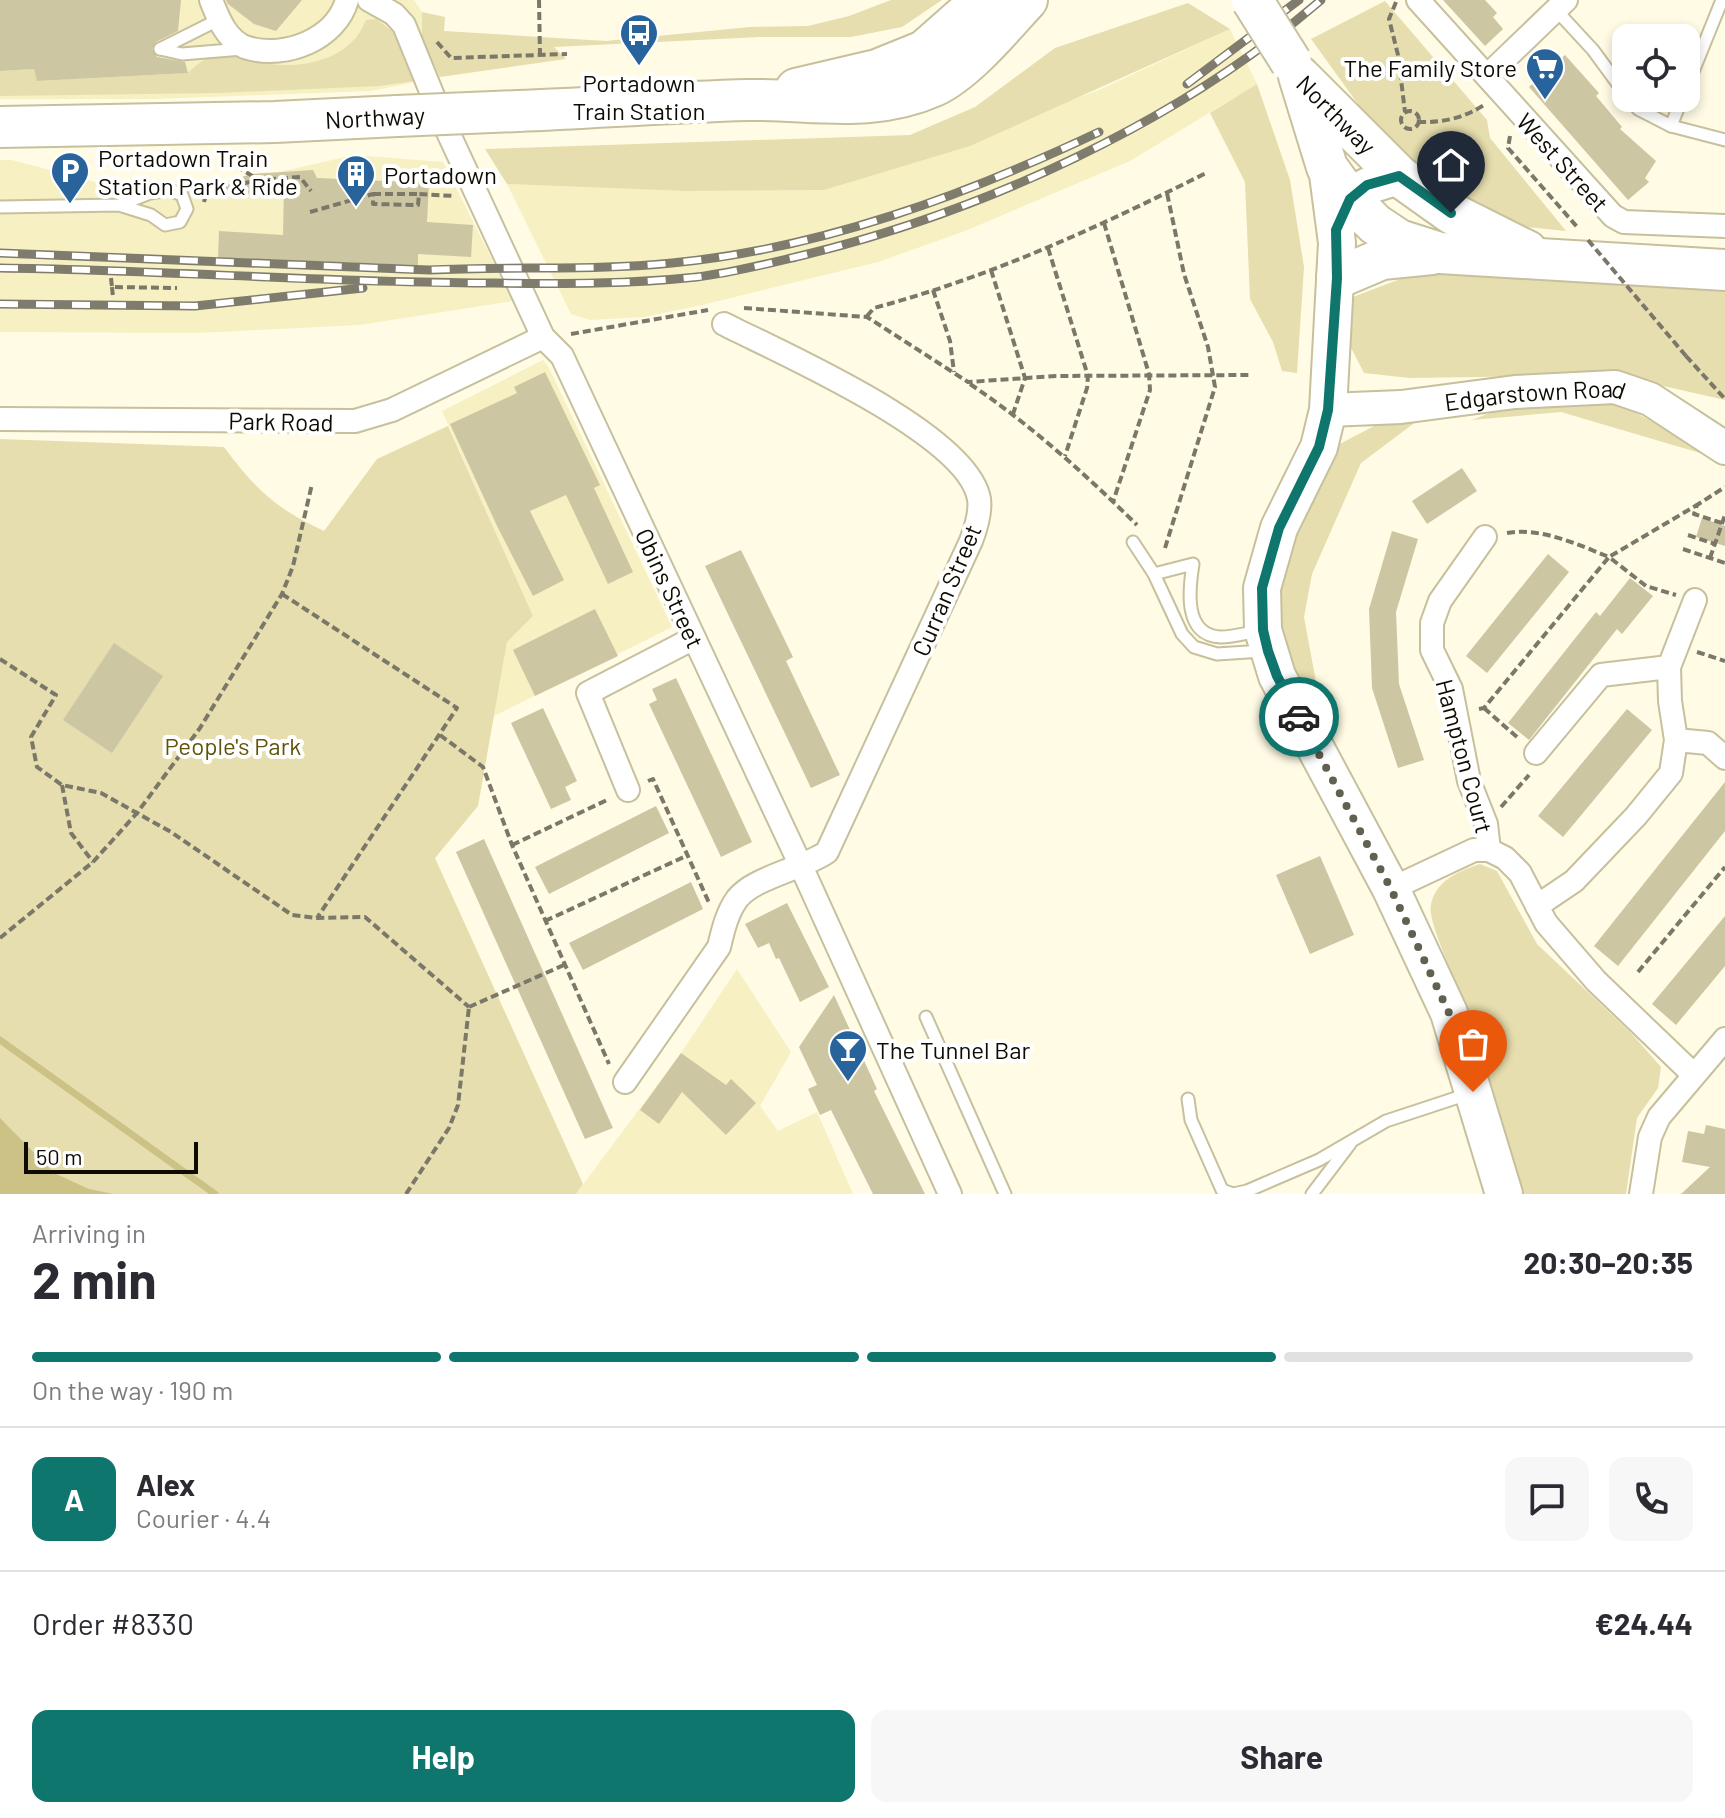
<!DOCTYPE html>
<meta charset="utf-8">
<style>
:root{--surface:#fff;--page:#f7f7f7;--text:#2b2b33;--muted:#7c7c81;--line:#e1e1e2;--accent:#0f766e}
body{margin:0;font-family:Barlow,sans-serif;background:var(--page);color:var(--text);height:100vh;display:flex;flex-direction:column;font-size:30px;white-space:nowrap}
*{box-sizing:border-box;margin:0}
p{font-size:26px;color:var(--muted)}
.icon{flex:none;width:44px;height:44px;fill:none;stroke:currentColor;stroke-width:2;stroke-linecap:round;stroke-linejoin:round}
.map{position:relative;height:1194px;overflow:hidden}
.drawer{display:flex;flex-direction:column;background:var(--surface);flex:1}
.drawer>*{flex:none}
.buttons{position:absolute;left:1612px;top:24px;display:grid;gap:16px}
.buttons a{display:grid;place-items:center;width:88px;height:88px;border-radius:16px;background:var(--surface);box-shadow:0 4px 12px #0003;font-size:40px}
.scale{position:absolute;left:24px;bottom:20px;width:174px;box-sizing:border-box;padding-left:8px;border:4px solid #0e0c02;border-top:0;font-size:22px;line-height:28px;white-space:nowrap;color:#0e0c02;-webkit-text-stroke:6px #fff;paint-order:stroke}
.pin{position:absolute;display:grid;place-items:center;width:68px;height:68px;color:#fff;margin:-82px -34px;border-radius:50% 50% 50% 0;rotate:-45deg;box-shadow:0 0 8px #0007}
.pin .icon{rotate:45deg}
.courier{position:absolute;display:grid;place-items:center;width:80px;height:80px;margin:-40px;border:6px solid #0f766e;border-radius:50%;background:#fff;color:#222;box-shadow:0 2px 10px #0007}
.overview em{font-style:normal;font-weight:700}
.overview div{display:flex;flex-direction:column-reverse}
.overview{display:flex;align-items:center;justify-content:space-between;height:136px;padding:0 32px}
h1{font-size:52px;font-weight:700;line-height:60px}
.bar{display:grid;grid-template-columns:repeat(4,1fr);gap:12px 8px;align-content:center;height:96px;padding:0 32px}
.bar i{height:10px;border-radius:6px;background:var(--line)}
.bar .current{background:var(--accent)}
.bar p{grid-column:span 4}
.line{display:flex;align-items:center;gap:20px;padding:0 32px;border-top:2px solid var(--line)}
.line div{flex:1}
.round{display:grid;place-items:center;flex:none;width:84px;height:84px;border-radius:16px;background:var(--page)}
.action{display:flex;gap:16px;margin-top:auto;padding:16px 32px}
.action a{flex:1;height:92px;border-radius:16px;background:var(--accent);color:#fff;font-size:32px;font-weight:700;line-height:92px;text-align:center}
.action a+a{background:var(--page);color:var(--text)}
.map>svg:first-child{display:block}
</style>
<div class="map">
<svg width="1725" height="1194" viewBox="0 0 1725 1194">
<rect width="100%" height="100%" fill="#fffbe5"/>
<g fill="#f7f0c3">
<path d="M 0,0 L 414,0 L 422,12 L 422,40 L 440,77 L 371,91 L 152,99 L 0,99 Z"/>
<path d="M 1230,29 L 1257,84 L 1130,161 L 965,231 L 878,262 L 702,305 L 644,317 L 590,320 L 571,314 L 507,184 L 684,191 L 824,190 L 1099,90 Z"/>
<path d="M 354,155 L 443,162 L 513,301 L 359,325 L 196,333 L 0,332 L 0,160 L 12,160 L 114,187 L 217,186 Z"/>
<path d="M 543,360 L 549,368 L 672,627 L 494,716 L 507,642 L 533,616 L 442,411 Z"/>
<path d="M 737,969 L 791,1052 L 760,1106 L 778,1131 L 817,1112 L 853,1194 L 576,1194 L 681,1053 Z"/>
</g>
<g fill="#e6deae">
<path d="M 891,0 L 942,0 L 902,27 L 851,37 L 760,37 L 554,47 L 566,59 L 440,77 L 422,40 L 422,12 L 445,17 L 444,31 L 606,41 L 750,27 L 808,26 L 849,16 Z"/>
<path d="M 1385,1 L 1487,120 L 1490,138 L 1566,231 L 1495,224 L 1389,147 L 1311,39 Z"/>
<path d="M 1188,3 L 1230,29 L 970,146 L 824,190 L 684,191 L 507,184 L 485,149 L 910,135 L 975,107 L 1055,48 Z"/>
<path d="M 376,19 L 400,37 L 415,81 L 379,86 L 218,93 L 0,96 L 0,71 L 34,69 L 38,81 L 188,73 C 216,45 230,56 264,63 C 302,70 351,60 366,20 Z"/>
<path d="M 1257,84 L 1290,180 L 1304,267 L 1297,373 L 1282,371 L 1273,342 L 1250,299 L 1245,182 L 1210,113 Z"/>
<path d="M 1437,265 L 1725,290 L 1725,400 L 1615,375 L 1410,378 L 1364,373 L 1346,338 L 1353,297 Z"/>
<path d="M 1584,398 L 1624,406 L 1717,458 L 1561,412 L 1472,420 L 1515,403 Z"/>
<path d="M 1421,418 L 1361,463 L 1312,574 L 1304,617 L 1327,741 L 1271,633 L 1274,577 L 1336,446 L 1374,426 Z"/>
<path d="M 448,426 L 533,616 L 507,642 L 478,806 L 435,858 L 583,1184 L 576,1194 L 0,1194 L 0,439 L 224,447 C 256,490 275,508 324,531 L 377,459 Z"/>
<path d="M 1480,864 L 1497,871 L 1537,944 L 1631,1033 L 1661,1067 L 1658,1088 L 1637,1118 L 1626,1194 L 1520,1194 C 1502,1116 1479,1038 1448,964 C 1443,951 1428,917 1431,905 C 1435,881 1459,871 1480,864 Z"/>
</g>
<path fill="#ccc285" d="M 0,1118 L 54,1173 L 89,1189 L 113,1194 L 0,1194 Z"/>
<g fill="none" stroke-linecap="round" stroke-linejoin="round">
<path stroke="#ccc285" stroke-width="7" d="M 0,1040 L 215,1194"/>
</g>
<g fill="#ccc6a3">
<path d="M 0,0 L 181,0 L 178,31 L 156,42 L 152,49 L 157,57 L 185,62 L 188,73 L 37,81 L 34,69 L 0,71 Z"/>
<path d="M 226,0 L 302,0 L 276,31 L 254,24 L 228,4 Z"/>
<path d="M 1443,0 L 1485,0 L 1497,13 L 1493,17 L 1503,29 L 1485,46 Z"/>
<path d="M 1565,55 L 1599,93 L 1596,96 L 1622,127 L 1620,129 L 1656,161 L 1645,178 L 1649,182 L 1628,200 L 1529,87 Z"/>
<path d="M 313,170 L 317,178 L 429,183 L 427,222 L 473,225 L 471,257 L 418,254 L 418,265 L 218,258 L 219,231 L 283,235 L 284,187 L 243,197 L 232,197 L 227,189 L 229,181 L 251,174 Z"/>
<path d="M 545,372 L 600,485 L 594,488 L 633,572 L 608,584 L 566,495 L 530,511 L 564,580 L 533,596 L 497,526 L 450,424 L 517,393 L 514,387 Z"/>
<path d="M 1462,468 L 1477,491 L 1427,524 L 1412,501 Z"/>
<path d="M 1702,518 L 1725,526 L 1725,546 L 1696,537 Z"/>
<path d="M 1392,531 L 1418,539 L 1396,612 L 1399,684 L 1424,760 L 1398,768 L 1372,688 L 1369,609 Z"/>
<path d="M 741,550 L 793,657 L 786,661 L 840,775 L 811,788 L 705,566 Z"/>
<path d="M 1548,554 L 1569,572 L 1487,673 L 1466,656 Z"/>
<path d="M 1630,578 L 1653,596 L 1622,634 L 1617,629 L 1529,740 L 1508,723 L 1596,612 L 1600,616 Z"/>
<path d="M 595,609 L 618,656 L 535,696 L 513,650 Z"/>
<path d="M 114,643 L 163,676 L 112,753 L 63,720 Z"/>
<path d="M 676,678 L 752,842 L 721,857 L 649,704 L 657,700 L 652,689 Z"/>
<path d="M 543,708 L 577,781 L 565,787 L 571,800 L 551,809 L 511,723 Z"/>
<path d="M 1627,709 L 1652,730 L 1563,837 L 1538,816 Z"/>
<path d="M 1725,782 L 1725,831 L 1618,966 L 1594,946 Z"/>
<path d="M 656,806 L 669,833 L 549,894 L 535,867 Z"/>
<path d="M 484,839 L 613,1128 L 585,1139 L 456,852 Z"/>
<path d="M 1320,856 L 1354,935 L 1310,954 L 1276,875 Z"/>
<path d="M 691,882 L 703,909 L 583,970 L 569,943 Z"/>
<path d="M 787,903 L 829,987 L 800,1002 L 779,958 L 776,959 L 769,943 L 758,948 L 745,924 Z"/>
<path d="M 1725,916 L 1725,966 L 1676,1025 L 1652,1004 Z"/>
<path d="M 834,995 L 877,1089 L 874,1091 L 925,1194 L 873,1194 L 831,1110 L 820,1115 L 808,1089 L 817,1085 L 799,1047 Z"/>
<path d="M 681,1053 L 726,1085 L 731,1079 L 756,1103 L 726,1135 L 682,1092 L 659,1124 L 640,1110 Z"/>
<path d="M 1706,1125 L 1725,1129 L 1725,1194 L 1681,1194 L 1710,1167 L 1682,1162 L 1688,1131 L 1704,1134 Z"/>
</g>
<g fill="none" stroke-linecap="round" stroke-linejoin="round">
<g stroke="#c6c09d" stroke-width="15">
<g id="lane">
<path d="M 1556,10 L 1593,50 L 1626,95"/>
<path d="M 160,49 L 182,54 L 242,49"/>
<path d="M 160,49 L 218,20"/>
<path d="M 1686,89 L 1722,0"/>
<path d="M 1629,98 L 1638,109 L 1671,126 L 1682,98"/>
<path d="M 1671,126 L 1725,140"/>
<path d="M 0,207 L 119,205 L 150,193 L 170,190 L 182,195 L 187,209 L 180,222 L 165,225 L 151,215 L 119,205"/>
<path d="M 1133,542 L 1154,574 L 1182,634 L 1194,647 L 1217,654 L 1263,651"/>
<path d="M 1154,574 L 1193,564 C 1189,589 1183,636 1221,637 C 1233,637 1247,633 1259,631"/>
<path d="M 926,1017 L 1005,1194"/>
<path d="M 1188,1099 L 1191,1120 L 1222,1190 L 1233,1194 L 1247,1191 L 1319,1160 L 1386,1121 L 1468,1094"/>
<path d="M 1312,1194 L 1350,1144"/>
</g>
</g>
<g stroke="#c6c09d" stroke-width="26">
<g id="street">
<path d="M 211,0 C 218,18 227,42 248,48 C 286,59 336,39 347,0"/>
<path d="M 369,0 L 394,14 L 404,25 L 446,128 L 543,337 L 562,356 L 801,866 L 950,1194"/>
<path d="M 1418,0 L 1613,216 L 1624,222 L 1725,226"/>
<path d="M 1487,76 L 1566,0"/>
<path d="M 0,419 L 355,421 L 392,410 L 543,337"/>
<path d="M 1485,537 L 1440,601 L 1432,623 L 1432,650 L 1451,689 L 1469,781 L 1486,824 L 1489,850"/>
<path d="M 1676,740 L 1708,743 L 1725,758"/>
<path d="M 1536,753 L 1601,675 L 1669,667"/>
<path d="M 628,790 L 588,693 L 694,638"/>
<path d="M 1391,889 L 1474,850 L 1489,850 L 1505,858 L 1520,873 L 1546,923 L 1596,981 L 1694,1075"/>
<path d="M 1537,906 L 1574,881 L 1636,816 L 1671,773 L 1676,740 L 1670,701 L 1669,667 L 1695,600"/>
<path d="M 625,1082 L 719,947 C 723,930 727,913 737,899 C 754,877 803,869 827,852 L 971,541 C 976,528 981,513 979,499 C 968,434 781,353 724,324"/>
<path d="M 1641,1194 L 1650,1137 L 1659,1117 L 1725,1039"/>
</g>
</g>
<g stroke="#c6c09d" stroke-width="36">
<g id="secondary">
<path id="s1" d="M 1328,410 L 1401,407 L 1515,392 L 1615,387 L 1650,399 L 1725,448"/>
</g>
</g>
<g stroke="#c6c09d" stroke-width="40">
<g id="primary">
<path d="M 1327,167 L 1337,243 L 1328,410 L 1319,447 L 1279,528 L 1262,588 L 1263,630 L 1277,676 L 1391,889 L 1449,1013 L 1504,1194"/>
<path d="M 1338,225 C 1355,188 1360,187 1399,176"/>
</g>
</g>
<g stroke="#c6c09d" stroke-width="44">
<g id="highway">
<path d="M 1299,76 L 1327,167 L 1350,199 L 1375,224 L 1399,240 L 1440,253 L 1725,270"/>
<path id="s2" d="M 1303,80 L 1399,176 L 1451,213 L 1527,251"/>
<path d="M 796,89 L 877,70 L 924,51 L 982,0"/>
<path d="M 518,111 C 594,108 671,102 748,100 C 813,99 871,114 934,86 C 966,71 1003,26 1027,0"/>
<path d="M 0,127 L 275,122 L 397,116"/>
<path d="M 1337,278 L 1382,259 L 1432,254"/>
</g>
</g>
<g stroke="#7b7869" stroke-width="4" stroke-dasharray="8 4" stroke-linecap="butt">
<path d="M 539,0 L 540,55"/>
<path d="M 1396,2 L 1389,19 L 1398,55 L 1405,112"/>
<path d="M 437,42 L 451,58 L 567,54"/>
<circle cx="1410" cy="120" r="9"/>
<path d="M 1418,122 C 1442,123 1464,118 1484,105"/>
<path d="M 1510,136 L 1508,148 L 1579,229"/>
<path d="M 236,166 L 259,180 L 300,177 L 311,191"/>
<path d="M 196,187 L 207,191 L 259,180"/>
<path d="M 373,194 L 419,194"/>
<path d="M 204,202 L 207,191"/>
<path d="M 310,212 L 373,194 L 373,204 L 418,205 L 419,194 L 454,196"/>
<path d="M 1104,223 L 1149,374 L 1150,390 L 1113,502"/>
<path d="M 1048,248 L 1088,376 L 1087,388 L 1065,456"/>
<path d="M 991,270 L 1025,378 L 1013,414"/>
<path d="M 111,278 L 112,287 L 177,288"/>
<path d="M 112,287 L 113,297"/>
<path d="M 933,290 L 950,341 L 954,372"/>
<path d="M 744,308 L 867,317 L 968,382 L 1056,376 L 1250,375"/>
<path d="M 867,316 L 874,308 C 990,277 1099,227 1206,173"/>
<path d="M 571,334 L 708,310"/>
<path d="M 1686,356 L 1725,399"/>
<path d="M 970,384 C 1031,425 1085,474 1137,525"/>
<path d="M 1722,523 L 1694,514 L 1697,505 L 1725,487"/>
<path d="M 1507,533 C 1541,527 1579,545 1609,557 L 1697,505"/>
<path d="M 1688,535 L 1715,544"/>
<path d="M 1165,548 L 1215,387 L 1208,347 L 1184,274 L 1167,193"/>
<path d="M 1683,549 L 1725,563"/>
<path d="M 1710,558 L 1725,515"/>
<path d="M 282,594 L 457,708 L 317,918"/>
<path d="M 1697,652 L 1725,661"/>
<path d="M 0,659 L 56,695 L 31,737 L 37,767 L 62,785 L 101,793 L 171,832 L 292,915 L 317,918 L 365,917 L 469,1007"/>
<path d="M 1484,708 L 1518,738"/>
<path d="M 1479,709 L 1484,708 L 1609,557 L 1646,586 L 1676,595"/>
<path d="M 440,735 L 483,767 L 512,845 L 609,1064"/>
<path d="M 648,781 L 653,779 L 710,905"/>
<path d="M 62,785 L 71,833 L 93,862"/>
<path d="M 1501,807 L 1529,775"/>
<path d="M 512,845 L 607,800"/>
<path d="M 545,921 L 686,856"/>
<path d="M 0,938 L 93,862 L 137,813 L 200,728 L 282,594 L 293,566 L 312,484"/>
<path d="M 1638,972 L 1725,867"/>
<path d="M 469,1007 L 564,965"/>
<path d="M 406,1194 L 449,1128 L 458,1105 L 469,1007"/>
</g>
<use href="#lane" stroke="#fff" stroke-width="11"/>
<use href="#street" stroke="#fff" stroke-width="22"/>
<use href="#secondary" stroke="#fff" stroke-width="32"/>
<use href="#primary" stroke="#fff" stroke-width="36"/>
<use href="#highway" stroke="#fff" stroke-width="40"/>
<g stroke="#7f7c6d" stroke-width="9">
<g id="rail">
<path d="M 1187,84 L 1299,0"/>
<path d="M 0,253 L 429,270 C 510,266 591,271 672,263 C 820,249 966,195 1099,132"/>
<path d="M 0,268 C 165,270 330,283 495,283 C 562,284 630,284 697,277 C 731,273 766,264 800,256 C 983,212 1178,123 1321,0"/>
<path d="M 0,304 L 195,306 L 363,288"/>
</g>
</g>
<use href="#rail" stroke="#fff" stroke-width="6" stroke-dasharray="18" stroke-linecap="butt"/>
<g stroke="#c6c09d" stroke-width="44" stroke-linecap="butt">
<g id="highway-bridge">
<path d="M 1252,0 L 1291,62"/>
<path d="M 397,116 L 518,111"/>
</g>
</g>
<path stroke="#7b7869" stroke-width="4" stroke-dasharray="8 4" stroke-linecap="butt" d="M 1588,240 L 1686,356"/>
<use href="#highway-bridge" stroke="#fff" stroke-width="40"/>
</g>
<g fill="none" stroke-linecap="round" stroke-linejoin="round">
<path stroke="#626051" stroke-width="8" stroke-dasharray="0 14.4" d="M 1299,717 L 1391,889 L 1449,1013 L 1473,1092"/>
<path stroke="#0f766e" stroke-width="10" d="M 1299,717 L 1277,676 L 1268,651 L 1263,630 L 1262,588 L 1279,528 L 1319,447 L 1328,410 L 1337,278 L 1336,230 L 1350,199 L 1367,185 L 1399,176 L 1451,213"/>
</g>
<defs>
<g id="bus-pin" transform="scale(2)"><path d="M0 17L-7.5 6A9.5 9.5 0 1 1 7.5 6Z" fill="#28649b" stroke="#fff"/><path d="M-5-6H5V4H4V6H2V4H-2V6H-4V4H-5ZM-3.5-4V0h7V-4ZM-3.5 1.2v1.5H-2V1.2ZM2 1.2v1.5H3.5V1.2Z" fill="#fff"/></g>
<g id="supermarket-pin" transform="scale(2)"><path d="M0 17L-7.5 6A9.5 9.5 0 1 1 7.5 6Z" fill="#28649b" stroke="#fff"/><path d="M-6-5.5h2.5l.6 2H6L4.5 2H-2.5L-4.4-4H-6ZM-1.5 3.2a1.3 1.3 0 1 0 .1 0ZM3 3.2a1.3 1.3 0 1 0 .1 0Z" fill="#fff"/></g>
<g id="parking-pin" transform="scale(2)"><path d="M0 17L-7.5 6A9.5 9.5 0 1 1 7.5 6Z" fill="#28649b" stroke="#fff"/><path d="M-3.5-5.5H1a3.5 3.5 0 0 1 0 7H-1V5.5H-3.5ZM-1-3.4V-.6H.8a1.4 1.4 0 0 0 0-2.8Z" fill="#fff"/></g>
<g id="building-pin" transform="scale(2)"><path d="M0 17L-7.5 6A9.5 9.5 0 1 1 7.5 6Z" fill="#28649b" stroke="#fff"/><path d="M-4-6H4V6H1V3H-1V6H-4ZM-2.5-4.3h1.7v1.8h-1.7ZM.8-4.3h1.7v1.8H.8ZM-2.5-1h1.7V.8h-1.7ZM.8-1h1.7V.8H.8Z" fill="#fff"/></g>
<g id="bar-pin" transform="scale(2)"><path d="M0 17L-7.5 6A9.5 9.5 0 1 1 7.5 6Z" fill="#28649b" stroke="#fff"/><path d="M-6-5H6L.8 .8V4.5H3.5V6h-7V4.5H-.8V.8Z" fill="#fff"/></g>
</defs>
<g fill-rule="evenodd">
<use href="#bus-pin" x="639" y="33"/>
<use href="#supermarket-pin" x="1545" y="67"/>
<use href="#parking-pin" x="70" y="171"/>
<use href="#building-pin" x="356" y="174"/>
<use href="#bar-pin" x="848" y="1049"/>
</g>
<g text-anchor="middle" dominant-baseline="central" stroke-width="8" stroke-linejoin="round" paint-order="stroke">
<g font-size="24" fill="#0e0c02" stroke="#fff" text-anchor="start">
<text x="1517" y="67" text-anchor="end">The Family Store</text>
<text x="639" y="82" text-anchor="middle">Portadown<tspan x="639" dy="28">Train Station</tspan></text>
<text x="98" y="157">Portadown Train<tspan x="98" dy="28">Station Park &amp; Ride</tspan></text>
<text x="384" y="174">Portadown</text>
<text x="876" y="1049">The Tunnel Bar</text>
</g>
<g font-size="24" fill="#0e0c02" stroke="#fff">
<text transform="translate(375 117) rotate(-3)">Northway</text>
<text stroke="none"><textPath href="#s2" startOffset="48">Northway</textPath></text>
<text transform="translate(1563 162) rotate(48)">West Street</text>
<text stroke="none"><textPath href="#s1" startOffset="208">Edgarstown Road</textPath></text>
<text transform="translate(281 421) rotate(1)">Park Road</text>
<text transform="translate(670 588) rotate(65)">Obins Street</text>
<text transform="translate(946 590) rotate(-67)">Curran Street</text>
<text transform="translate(1465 756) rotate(75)">Hampton Court</text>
</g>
<g font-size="24" fill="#605409" stroke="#fff">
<text x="233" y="745">People's Park</text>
</g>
</g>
</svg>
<div class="buttons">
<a><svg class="icon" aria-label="locate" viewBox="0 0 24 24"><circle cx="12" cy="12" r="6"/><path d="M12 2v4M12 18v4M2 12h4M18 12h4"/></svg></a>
</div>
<div class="scale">50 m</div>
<div class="pin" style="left:1473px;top:1092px;background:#ea580c"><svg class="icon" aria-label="bag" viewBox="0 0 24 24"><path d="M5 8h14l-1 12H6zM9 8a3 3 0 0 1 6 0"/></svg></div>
<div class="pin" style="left:1451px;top:213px;background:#1f2937"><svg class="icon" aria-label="home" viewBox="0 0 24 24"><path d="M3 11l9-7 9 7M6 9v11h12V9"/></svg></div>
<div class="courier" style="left:1299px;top:717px"><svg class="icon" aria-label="car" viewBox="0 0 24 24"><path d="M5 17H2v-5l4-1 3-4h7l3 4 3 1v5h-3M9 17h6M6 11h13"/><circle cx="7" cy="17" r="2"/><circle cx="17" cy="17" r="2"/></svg></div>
</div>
<section class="drawer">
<div class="overview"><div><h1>2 min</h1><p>Arriving in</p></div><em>20:30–20:35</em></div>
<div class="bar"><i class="current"></i><i class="current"></i><i class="current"></i><i></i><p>On the way · 190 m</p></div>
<div class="line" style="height:144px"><b class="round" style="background:var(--accent);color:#fff">A</b><div><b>Alex</b><p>Courier · 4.4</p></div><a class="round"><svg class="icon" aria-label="chat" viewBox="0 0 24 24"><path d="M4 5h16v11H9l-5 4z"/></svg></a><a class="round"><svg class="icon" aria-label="phone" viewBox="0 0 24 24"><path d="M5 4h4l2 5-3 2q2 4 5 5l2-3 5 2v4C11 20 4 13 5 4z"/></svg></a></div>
<div class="line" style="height:104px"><div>Order #8330</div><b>€24.44</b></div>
<div class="action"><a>Help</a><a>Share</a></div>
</section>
